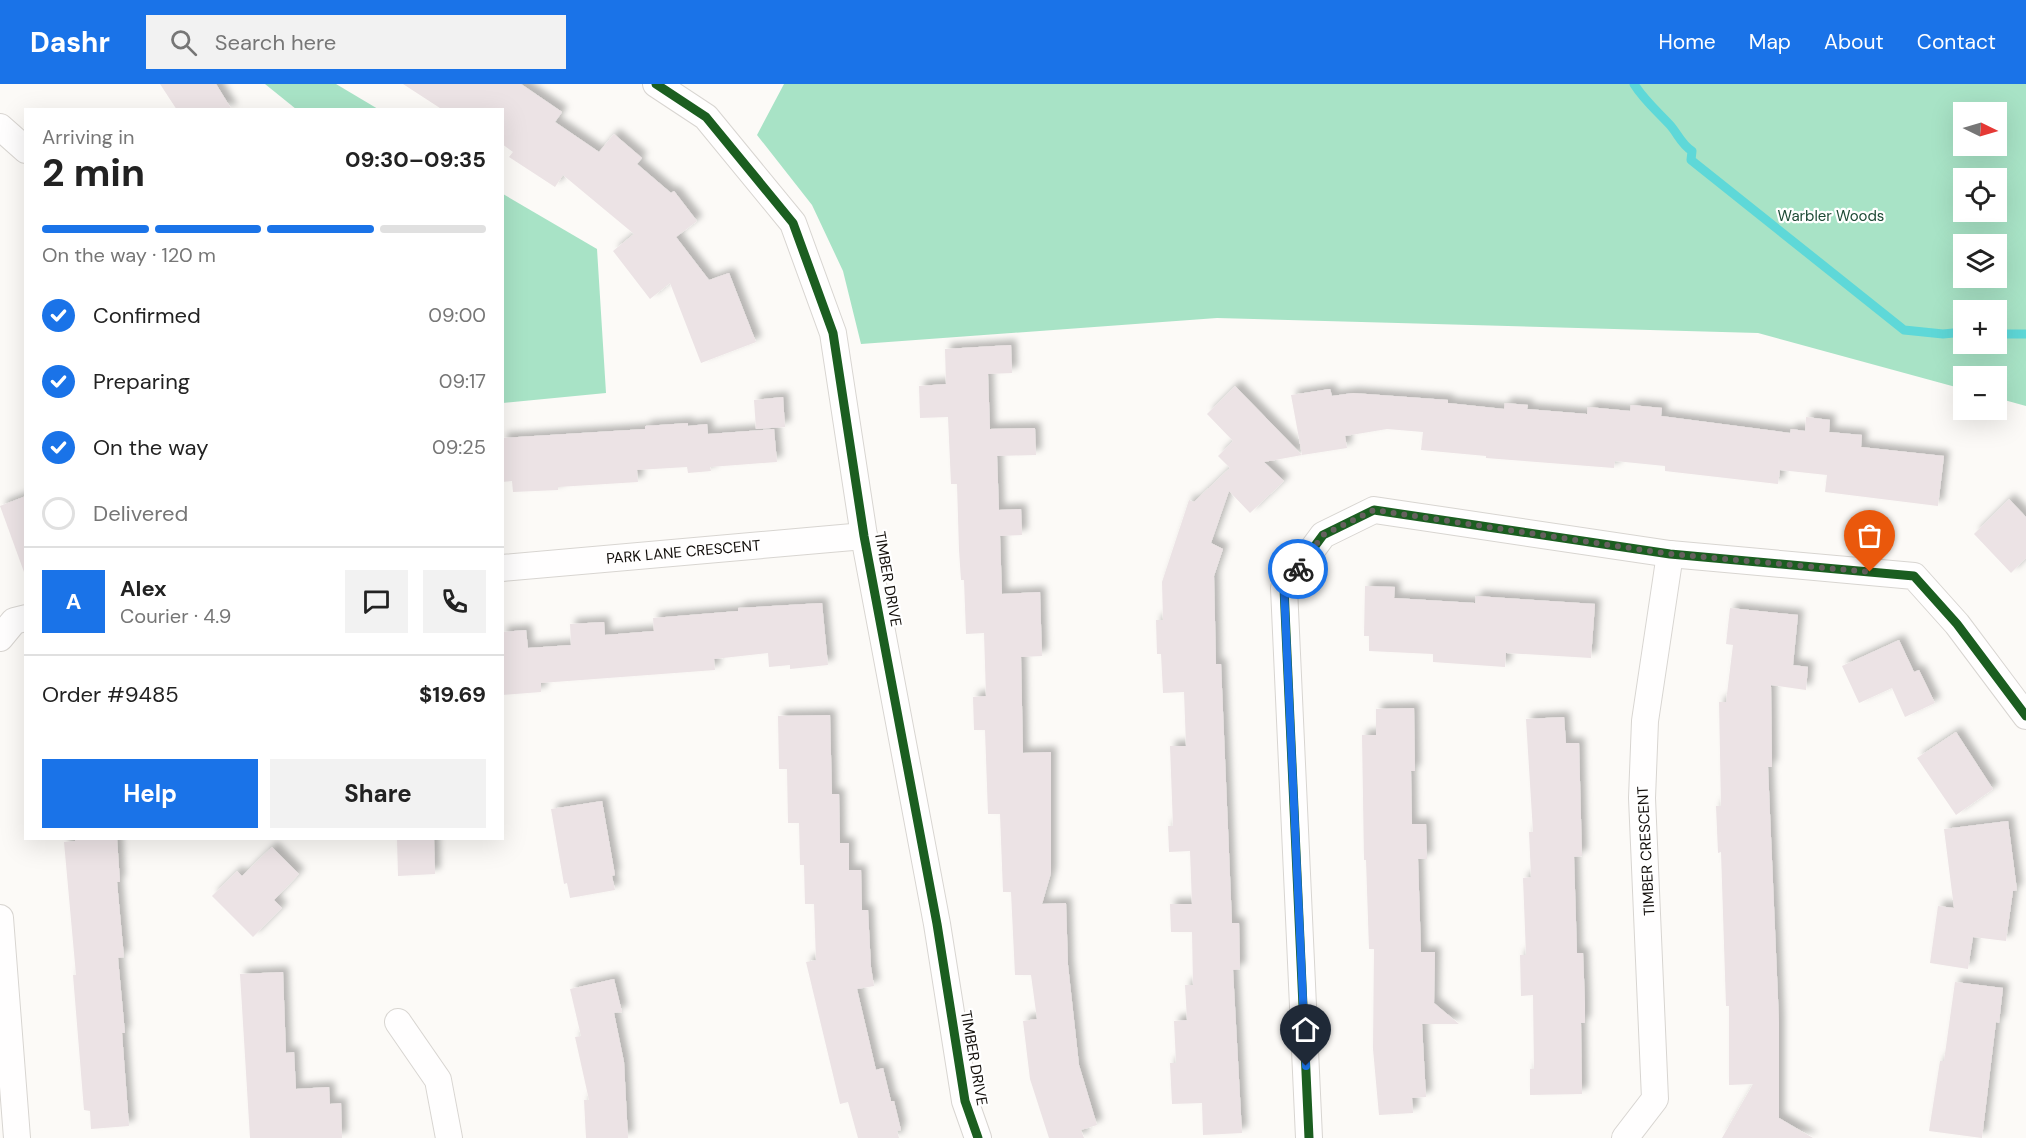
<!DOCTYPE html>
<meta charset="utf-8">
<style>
:root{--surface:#fff;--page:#f2f2f2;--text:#222;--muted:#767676;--line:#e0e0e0;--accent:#1a73e8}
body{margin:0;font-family:"DM Sans",sans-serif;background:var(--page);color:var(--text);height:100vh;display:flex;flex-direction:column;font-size:22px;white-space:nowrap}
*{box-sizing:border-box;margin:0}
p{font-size:20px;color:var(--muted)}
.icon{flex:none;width:33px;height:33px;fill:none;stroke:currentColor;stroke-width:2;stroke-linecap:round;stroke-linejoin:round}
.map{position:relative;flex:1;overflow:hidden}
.drawer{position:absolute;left:24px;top:24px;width:480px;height:732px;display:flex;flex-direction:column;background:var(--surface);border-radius:0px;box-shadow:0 6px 24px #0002}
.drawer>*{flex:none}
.needle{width:39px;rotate:95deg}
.buttons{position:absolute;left:1953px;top:18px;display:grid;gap:12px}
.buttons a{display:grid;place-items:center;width:54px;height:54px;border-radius:0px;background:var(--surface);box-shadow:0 6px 24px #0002;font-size:30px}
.pin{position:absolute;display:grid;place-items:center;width:51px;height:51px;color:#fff;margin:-62px -26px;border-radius:50% 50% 50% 0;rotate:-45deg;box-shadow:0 0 6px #0007}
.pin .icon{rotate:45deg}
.courier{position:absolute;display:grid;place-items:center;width:60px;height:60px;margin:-30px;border:4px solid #1a73e8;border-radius:50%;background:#fff;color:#222;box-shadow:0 2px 8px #0007}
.head em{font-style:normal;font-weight:700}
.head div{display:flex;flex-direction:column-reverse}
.head{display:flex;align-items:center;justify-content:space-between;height:102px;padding:0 18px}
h1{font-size:39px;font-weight:700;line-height:45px}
.bar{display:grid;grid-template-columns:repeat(4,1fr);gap:9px 6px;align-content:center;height:72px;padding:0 18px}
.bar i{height:8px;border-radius:4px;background:var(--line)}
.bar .on{background:var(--accent)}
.bar p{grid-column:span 4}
.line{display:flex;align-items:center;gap:15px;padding:0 18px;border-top:2px solid var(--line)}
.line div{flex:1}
.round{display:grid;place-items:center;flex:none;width:63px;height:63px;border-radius:0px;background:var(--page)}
ol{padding:0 18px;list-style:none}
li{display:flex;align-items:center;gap:18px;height:66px}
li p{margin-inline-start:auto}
li .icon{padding:6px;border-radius:50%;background:var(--accent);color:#fff;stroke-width:4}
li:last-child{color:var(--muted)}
li i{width:33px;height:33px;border:3px solid var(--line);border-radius:50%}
.cta{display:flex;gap:12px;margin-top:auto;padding:12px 18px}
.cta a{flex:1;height:69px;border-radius:0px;background:var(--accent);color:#fff;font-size:24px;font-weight:700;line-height:69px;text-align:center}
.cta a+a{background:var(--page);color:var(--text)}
header{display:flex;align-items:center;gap:36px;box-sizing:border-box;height:84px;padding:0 30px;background:var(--accent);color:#fff}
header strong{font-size:28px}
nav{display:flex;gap:33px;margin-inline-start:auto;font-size:21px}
.search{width:420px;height:54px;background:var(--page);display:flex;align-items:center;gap:15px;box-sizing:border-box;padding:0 21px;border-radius:0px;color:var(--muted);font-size:22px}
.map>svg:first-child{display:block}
</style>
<header>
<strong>Dashr</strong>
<div class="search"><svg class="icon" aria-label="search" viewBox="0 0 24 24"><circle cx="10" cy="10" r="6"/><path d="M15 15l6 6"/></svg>Search here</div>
<nav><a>Home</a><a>Map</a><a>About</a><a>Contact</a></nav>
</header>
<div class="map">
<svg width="2026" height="1054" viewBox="0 0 2026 1054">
<defs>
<filter id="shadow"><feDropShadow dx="5.5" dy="-5.5" stdDeviation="3" flood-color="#0004"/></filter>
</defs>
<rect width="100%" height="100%" fill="#fcfaf7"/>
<g fill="#a8e3c6" fill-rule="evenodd">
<path d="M 265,0 L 336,0 L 378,25 L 296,25 Z"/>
<path d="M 784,0 L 2026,0 L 2026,322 L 1997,314 L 1996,292 L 1964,292 L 1963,305 L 1758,249 L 1217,234 L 861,260 L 843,187 L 812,121 L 757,51 ZM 1964,28 L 1996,28 L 1996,62 L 1964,62 ZM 1964,94 L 1996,94 L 1996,128 L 1964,128 ZM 1964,160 L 1996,160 L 1996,194 L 1964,194 ZM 1964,226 L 1996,226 L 1996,260 L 1964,260 Z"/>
<path d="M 503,110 L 597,165 L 606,309 L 503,319 Z"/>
</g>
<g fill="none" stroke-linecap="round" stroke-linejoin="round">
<g stroke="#5ed8d8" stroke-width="9">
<path d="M 1634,0 C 1644,16 1657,27 1670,41 C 1678,50 1681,60 1692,67 L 1691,76 L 1904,246 L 1943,250 L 1964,248"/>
<path d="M 1996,250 L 2026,250"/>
</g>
</g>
<g fill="#ece3e5" filter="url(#shadow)">
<path d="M 160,0 L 216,0 L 232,26 L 177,26 Z"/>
<path d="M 403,0 L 521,0 L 562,28 L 555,38 L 599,68 L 614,50 L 642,74 L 637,80 L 671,109 L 674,107 L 697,137 L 676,153 L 709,196 L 729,189 L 756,258 L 701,279 L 670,199 L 650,215 L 613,167 L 634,150 L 563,91 L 555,103 L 509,73 L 513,68 L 502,60 L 502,26 L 443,26 Z"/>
<path d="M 1011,261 L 1012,289 L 988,290 L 990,345 L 1035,344 L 1036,371 L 997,372 L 999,426 L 1021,425 L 1022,451 L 1000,452 L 1002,510 L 1040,508 L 1042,572 L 1021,573 L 1023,669 L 1051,668 L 1051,789 L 1042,820 L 1066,819 L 1068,881 L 1079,981 L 1097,1041 L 1081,1046 L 1084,1054 L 1049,1054 L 1030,995 L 1023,937 L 1037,935 L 1031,891 L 1015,891 L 1011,808 L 1003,808 L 1000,730 L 988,730 L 985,646 L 974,646 L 973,613 L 986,612 L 984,549 L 966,550 L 964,496 L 961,496 L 959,466 L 957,400 L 951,400 L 948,333 L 920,334 L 919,302 L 946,300 L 945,265 Z"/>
<path d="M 1235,302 L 1302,371 L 1264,378 L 1284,397 L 1250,429 L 1229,407 L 1211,459 L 1223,465 L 1214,492 L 1216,580 L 1221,580 L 1232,839 L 1239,839 L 1240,885 L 1233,886 L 1242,1049 L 1203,1051 L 1202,1019 L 1172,1020 L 1170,979 L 1176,979 L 1174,937 L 1187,936 L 1185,901 L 1193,901 L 1192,848 L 1171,848 L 1170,820 L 1192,820 L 1190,767 L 1169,768 L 1168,742 L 1173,742 L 1170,662 L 1186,662 L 1184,608 L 1163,609 L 1161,570 L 1157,570 L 1156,536 L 1163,536 L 1162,498 L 1189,416 L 1194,418 L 1230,384 L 1218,372 L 1233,357 L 1207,330 Z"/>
<path d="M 1330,305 L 1332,312 L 1353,309 L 1448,316 L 1448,319 L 1504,325 L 1505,319 L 1528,321 L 1527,325 L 1587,330 L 1588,323 L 1630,327 L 1631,321 L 1662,324 L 1661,332 L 1790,349 L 1791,345 L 1805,347 L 1806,333 L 1830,336 L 1829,348 L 1862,351 L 1861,363 L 1944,372 L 1938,422 L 1825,408 L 1827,391 L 1780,386 L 1778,400 L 1665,387 L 1665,382 L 1615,377 L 1614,384 L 1486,374 L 1486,372 L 1421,366 L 1423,348 L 1387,345 L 1345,352 L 1347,364 L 1302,371 L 1291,311 Z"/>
<path d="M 783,313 L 785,343 L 756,345 L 754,316 Z"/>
<path d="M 688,339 L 688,342 L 707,340 L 708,350 L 774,345 L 777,378 L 710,383 L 711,387 L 688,389 L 687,383 L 637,386 L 638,398 L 558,403 L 558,406 L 513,408 L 512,397 L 502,398 L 502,354 L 645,345 L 645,342 Z"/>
<path d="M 26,412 L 26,487 L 24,488 L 0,422 Z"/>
<path d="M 2009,415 L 2026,433 L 2026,474 L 2011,489 L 1974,450 Z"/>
<path d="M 1365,502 L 1395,503 L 1394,514 L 1475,519 L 1476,512 L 1595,520 L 1591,574 L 1506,569 L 1505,583 L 1433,578 L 1433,570 L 1369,567 L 1369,552 L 1364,552 Z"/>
<path d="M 822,519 L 828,581 L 790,585 L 790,581 L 769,583 L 768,569 L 714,575 L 715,586 L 541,599 L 541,608 L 502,611 L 502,548 L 526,546 L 528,564 L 571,561 L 570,540 L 604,538 L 605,551 L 654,547 L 653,534 L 738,527 L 738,524 Z"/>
<path d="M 1730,524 L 1798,531 L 1793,581 L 1808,583 L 1806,606 L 1771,601 L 1772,683 L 1768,683 L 1779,938 L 1779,1034 L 1813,1054 L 1722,1054 L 1753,1000 L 1729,1001 L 1729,922 L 1726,922 L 1721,768 L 1718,769 L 1716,722 L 1721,722 L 1719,618 L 1726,618 L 1733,561 L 1726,560 Z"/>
<path d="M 1899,556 L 1914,588 L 1919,586 L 1935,619 L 1905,633 L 1892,604 L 1859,619 L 1842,582 Z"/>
<path d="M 1414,624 L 1415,687 L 1411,687 L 1412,740 L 1426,740 L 1427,775 L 1418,775 L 1421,868 L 1435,868 L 1434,919 L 1459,940 L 1422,940 L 1426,1013 L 1412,1014 L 1413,1029 L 1379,1031 L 1373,965 L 1374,865 L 1369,865 L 1366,776 L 1364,776 L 1362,651 L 1376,651 L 1376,625 Z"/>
<path d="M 830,631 L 832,710 L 839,710 L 840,759 L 849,759 L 849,786 L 861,786 L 862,826 L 868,826 L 871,883 L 874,902 L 857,905 L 876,986 L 883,984 L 891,1017 L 894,1017 L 901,1046 L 897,1047 L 899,1054 L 858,1054 L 848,1018 L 840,1020 L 806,878 L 816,876 L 814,820 L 805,820 L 804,781 L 800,781 L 799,739 L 788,739 L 787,685 L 779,685 L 778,632 Z"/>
<path d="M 1564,633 L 1566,659 L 1579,659 L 1582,772 L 1574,773 L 1577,869 L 1583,869 L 1585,919 L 1585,939 L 1581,939 L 1582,1010 L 1530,1011 L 1530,985 L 1534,985 L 1533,911 L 1521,912 L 1520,871 L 1526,871 L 1523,794 L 1531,793 L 1529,748 L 1533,748 L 1526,635 Z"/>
<path d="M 1956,648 L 1993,705 L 1956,731 L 1917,674 Z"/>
<path d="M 602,717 L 615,791 L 612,792 L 615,806 L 570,814 L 567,799 L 564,800 L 551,725 Z"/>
<path d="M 2008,737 L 2017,806 L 2013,807 L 2006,857 L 1973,853 L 1968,885 L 1930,879 L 1938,822 L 1954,824 L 1944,745 Z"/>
<path d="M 75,754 L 117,754 L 120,798 L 117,798 L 124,873 L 118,874 L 125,949 L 122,949 L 129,1042 L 91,1045 L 90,1027 L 84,1026 L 73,891 L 76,891 L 64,758 L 75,757 Z"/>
<path d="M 397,754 L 434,754 L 435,790 L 398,792 Z"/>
<path d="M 272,763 L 299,790 L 274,816 L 282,824 L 253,853 L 212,812 L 237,787 L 242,792 Z"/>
<path d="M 283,888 L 286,969 L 294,968 L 296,1005 L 329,1003 L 330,1020 L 341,1019 L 342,1054 L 250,1054 L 240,890 Z"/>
<path d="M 614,895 L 622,928 L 614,929 L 624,978 L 628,1054 L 586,1054 L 584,1016 L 589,1016 L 575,953 L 581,952 L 570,905 Z"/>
<path d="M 1955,898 L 2003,904 L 1999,939 L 1996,938 L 1982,1054 L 1929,1047 L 1940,977 L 1944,977 Z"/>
</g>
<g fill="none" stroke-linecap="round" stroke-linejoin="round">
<g stroke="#d8d5d1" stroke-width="28">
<g id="minor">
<path d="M 656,0 L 706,33 L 793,139 L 833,249 L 864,452 L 937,840 L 965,1017 L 978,1054"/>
<path d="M 0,43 L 26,66"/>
<path id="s1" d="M 502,484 L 864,452"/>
<path d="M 0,554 L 14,537 L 26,534"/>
<path d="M 0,834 L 17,1054"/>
<path d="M 398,938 L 438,996 L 449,1054"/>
<path d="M 1309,1054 L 1284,504 L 1323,451 L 1374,426 L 1670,470 L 1914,492 L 1957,540 L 2026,632"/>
<path d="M 1625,1054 L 1655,1015 L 1642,714 L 1645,637 L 1670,470"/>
</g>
</g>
<use href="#minor" stroke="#fffefe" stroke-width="26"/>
<g stroke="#fff" stroke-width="13">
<g id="cycleway">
<path d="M 656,0 L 706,33 L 793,139 L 833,249 L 864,452 L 937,840 L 965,1017 L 978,1054"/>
<path d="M 1309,1054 L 1284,504 L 1323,451 L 1374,426 L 1670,470 L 1914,492 L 1957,540 L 2026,632"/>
</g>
</g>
<use href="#cycleway" stroke="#1b5e20" stroke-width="9"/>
</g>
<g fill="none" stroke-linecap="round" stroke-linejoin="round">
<path stroke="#65615e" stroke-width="6" stroke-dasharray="0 10.8" d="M 1298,485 L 1323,451 L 1374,426 L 1670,470 L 1870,488"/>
<path stroke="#1a73e8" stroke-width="8" d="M 1298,485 L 1284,504 L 1306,982"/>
</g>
<g text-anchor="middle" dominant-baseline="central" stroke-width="4.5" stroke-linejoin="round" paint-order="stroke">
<g font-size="15" fill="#1d4a35" stroke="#fff">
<text x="1831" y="132">Warbler Woods</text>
</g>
<g font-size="15" fill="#130f0b" stroke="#fff">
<text stroke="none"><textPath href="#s1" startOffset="182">PARK LANE CRESCENT</textPath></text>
<text transform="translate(888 495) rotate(80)">TIMBER DRIVE</text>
<text transform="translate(1646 767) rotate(-93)">TIMBER CRESCENT</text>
<text transform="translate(974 974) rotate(80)">TIMBER DRIVE</text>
</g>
</g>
</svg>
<div class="buttons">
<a><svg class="needle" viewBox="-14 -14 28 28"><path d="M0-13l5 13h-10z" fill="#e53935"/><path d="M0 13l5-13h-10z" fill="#767676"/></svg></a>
<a><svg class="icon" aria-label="locate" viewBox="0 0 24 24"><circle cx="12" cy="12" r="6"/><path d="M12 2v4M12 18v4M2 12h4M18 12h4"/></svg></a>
<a><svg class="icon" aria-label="layers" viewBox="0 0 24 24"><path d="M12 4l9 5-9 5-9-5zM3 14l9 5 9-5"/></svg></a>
<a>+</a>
<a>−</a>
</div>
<div class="pin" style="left:1870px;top:488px;background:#ea580c"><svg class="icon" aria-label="bag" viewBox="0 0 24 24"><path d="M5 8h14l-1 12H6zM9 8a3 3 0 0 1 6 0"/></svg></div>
<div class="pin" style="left:1306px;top:982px;background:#1f2937"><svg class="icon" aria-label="home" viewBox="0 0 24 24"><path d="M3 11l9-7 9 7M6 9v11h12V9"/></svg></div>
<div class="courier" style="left:1298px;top:485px"><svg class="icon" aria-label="bike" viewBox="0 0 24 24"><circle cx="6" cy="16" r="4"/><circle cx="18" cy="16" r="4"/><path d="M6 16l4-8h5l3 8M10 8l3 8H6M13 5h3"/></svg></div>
<section class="drawer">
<div class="head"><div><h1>2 min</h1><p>Arriving in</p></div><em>09:30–09:35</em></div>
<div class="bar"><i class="on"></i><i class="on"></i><i class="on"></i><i></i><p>On the way · 120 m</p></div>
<ol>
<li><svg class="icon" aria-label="check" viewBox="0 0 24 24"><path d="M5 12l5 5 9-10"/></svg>Confirmed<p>09:00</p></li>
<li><svg class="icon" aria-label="check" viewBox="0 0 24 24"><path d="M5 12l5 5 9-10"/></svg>Preparing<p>09:17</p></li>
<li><svg class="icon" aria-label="check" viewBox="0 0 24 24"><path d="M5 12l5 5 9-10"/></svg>On the way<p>09:25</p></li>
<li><i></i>Delivered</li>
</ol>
<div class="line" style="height:108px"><b class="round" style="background:var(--accent);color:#fff">A</b><div><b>Alex</b><p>Courier · 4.9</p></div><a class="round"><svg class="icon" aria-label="chat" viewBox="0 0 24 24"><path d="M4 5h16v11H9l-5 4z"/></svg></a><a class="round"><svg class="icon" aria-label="phone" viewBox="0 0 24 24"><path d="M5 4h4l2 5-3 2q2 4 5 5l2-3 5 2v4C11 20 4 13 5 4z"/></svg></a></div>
<div class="line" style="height:78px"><div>Order #9485</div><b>$19.69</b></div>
<div class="cta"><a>Help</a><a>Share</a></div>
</section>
</div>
